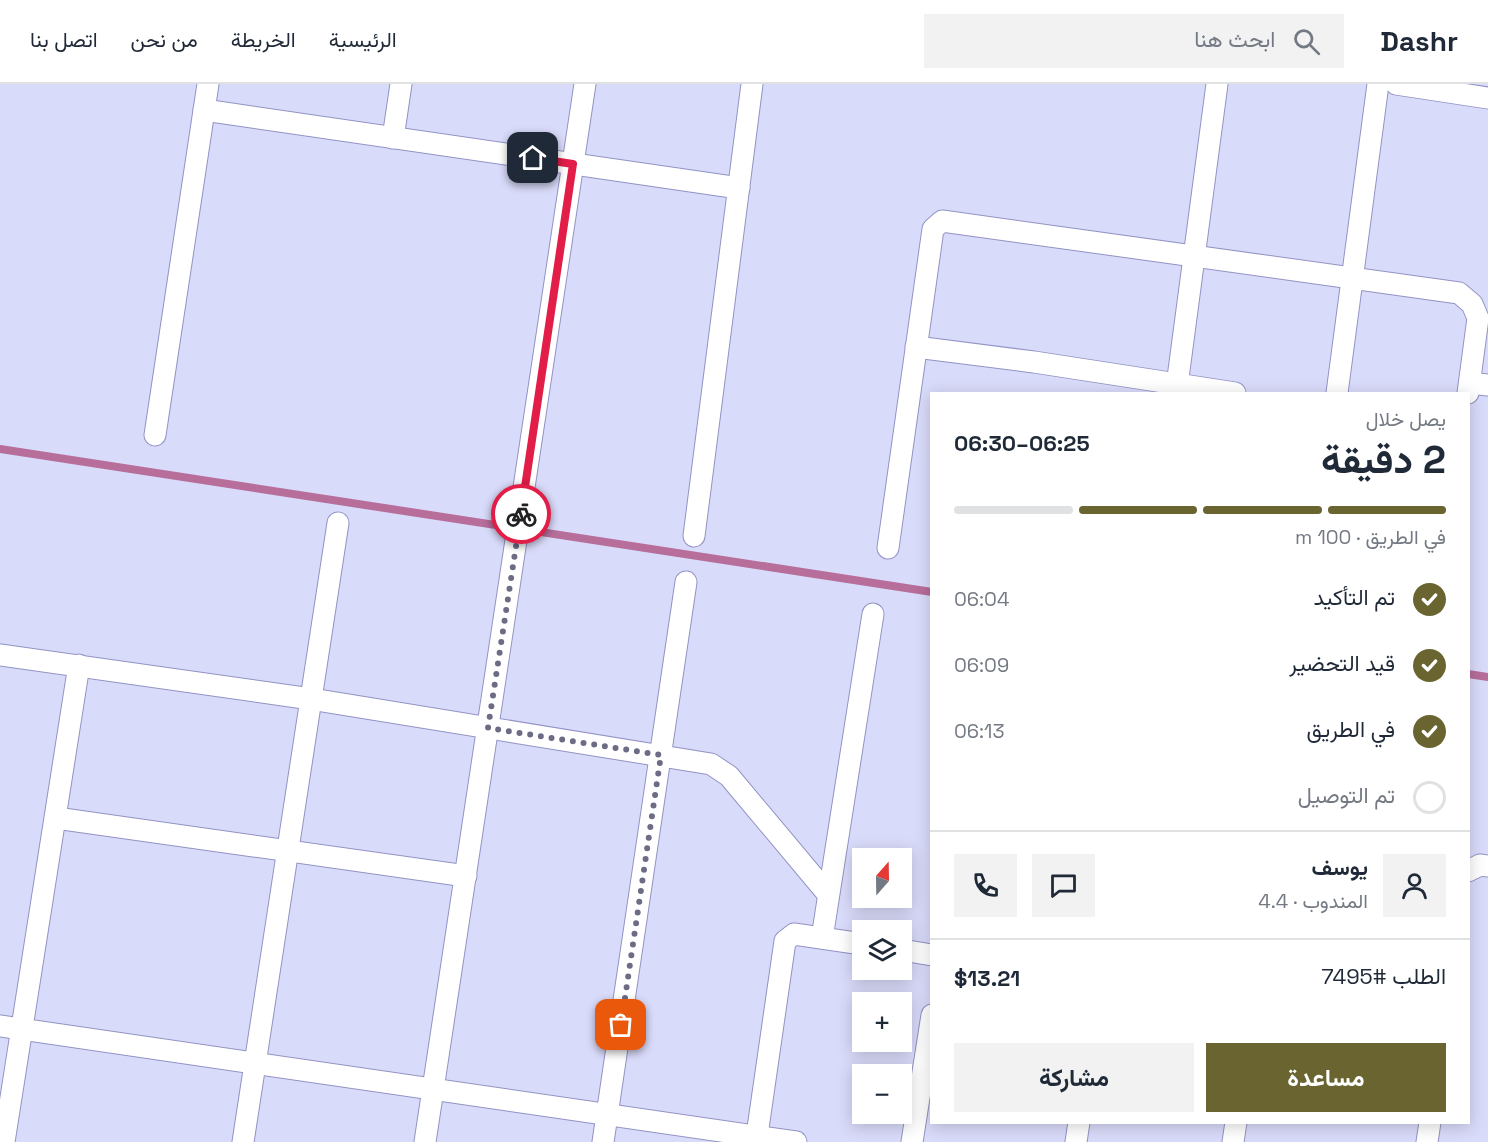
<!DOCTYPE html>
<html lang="ar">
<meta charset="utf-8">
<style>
:root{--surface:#fff;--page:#f2f2f3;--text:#1f2937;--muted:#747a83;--line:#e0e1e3;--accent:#696430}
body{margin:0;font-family:"Space Grotesk",Vazirmatn,sans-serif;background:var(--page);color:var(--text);direction:rtl;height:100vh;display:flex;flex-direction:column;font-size:22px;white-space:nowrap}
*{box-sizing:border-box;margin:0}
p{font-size:20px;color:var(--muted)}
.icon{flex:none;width:33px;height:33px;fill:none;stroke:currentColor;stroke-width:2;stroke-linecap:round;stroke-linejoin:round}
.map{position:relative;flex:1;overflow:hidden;direction:ltr}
.details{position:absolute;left:930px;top:308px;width:540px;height:732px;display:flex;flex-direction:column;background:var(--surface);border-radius:0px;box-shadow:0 3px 15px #0003;direction:rtl}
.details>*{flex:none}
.needle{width:39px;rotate:20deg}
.controls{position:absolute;left:852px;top:764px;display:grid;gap:12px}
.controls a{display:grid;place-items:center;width:60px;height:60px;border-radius:0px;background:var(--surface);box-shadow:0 3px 15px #0003;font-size:30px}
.pin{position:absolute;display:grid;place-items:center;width:51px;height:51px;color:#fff;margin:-26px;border-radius:12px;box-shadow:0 3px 9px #0006}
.courier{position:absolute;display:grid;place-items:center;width:60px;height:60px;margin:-30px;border:4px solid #e11d48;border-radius:50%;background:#fff;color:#222;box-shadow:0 2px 8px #0007}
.overview em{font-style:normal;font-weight:700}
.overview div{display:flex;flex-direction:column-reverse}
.overview{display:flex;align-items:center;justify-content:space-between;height:102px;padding:0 24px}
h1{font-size:39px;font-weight:700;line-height:45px}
.bar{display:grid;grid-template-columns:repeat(4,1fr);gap:9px 6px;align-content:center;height:72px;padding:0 24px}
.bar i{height:8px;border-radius:4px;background:var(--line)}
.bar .active{background:var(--accent)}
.bar p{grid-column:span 4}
.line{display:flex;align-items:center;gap:15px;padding:0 24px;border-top:2px solid var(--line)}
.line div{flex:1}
.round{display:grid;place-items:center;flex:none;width:63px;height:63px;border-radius:0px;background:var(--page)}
ol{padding:0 24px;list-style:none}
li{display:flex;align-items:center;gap:18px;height:66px}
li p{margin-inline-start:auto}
li .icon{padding:6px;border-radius:50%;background:var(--accent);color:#fff;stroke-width:4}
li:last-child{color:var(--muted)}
li i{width:33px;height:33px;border:3px solid var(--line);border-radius:50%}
.cta{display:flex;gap:12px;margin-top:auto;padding:12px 24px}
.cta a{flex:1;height:69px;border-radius:0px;background:var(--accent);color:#fff;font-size:24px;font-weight:700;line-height:69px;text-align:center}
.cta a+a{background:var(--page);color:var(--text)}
header{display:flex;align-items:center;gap:36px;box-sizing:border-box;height:84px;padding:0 30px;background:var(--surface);border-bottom:2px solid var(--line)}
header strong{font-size:28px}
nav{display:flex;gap:33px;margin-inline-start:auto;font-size:21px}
.search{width:420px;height:54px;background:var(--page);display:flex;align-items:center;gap:15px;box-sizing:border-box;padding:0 21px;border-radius:0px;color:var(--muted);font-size:22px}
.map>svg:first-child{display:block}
</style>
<header>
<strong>Dashr</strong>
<div class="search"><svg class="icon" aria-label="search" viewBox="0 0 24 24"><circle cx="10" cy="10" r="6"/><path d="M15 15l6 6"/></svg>ابحث هنا</div>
<nav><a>الرئيسية</a><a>الخريطة</a><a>من نحن</a><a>اتصل بنا</a></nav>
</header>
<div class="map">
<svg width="1488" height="1058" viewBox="0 0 1488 1058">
<rect width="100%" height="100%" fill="#d9dbfa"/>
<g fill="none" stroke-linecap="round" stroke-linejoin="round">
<g stroke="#b76e9a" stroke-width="8">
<path d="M 0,365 L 932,508"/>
<path d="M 1468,590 L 1488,593"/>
</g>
<g stroke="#9293c4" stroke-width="23">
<g id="minor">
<path d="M 1396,0 L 1488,14"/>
<path d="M 204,26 L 739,104"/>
<path d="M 393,54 L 401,0"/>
<path d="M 916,263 L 1034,278 L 1235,309"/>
<path d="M 1470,299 L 1488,301"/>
<path d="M 1176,309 L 1217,0"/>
<path d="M 1337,309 L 1378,0"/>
<path d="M 155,351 L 208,0"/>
<path d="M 694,452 L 752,0"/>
<path d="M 888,464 L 933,145 L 942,137 L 1459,209 L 1472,220 L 1478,234 L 1468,309"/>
<path d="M 0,571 L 311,615 L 711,680 L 729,692 L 827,809"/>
<path d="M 56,734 L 466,792"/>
<path d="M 1468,787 L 1480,781 L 1488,782"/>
<path d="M 822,854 L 873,530"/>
<path d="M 902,866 L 932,871"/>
<path d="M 0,942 L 796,1058"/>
<path d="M 4,1058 L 79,581"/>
<path d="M 243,1058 L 338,439"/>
<path d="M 425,1058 L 585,0"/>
<path d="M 603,1058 L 686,498"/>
<path d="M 756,1058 L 785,857 L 794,850 L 862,860"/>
<path d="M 912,1058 L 932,931"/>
<path d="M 1076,1058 L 1079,1038"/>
<path d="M 1233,1058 L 1236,1038"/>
<path d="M 1427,1058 L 1430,1038"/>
</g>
</g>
<use href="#minor" stroke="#fff" stroke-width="21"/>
</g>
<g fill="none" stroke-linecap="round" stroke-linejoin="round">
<path stroke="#6c6d85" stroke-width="6" stroke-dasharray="0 10.8" d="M 521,430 L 488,644 L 661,671 L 621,941"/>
<path stroke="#e11d48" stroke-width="8" d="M 521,430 L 573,80 L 533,74"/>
</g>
</svg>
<div class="controls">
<a><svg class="needle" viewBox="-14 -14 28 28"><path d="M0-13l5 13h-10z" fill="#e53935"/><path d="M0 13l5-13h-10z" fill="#747a83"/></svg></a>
<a><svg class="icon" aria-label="layers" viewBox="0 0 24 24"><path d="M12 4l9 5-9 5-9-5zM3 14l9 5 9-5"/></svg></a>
<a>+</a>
<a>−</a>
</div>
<div class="pin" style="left:621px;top:941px;background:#ea580c"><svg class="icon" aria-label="bag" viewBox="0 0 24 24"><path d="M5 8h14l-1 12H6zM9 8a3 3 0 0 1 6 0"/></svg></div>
<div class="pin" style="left:533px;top:74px;background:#1f2937"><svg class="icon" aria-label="home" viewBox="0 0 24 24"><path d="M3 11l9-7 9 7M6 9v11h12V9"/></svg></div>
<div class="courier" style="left:521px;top:430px"><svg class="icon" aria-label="bike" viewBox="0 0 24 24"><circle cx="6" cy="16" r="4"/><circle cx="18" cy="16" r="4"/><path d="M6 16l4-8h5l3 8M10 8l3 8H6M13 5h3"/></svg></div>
<section class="details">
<div class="overview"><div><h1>2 دقيقة</h1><p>يصل خلال</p></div><em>06:25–06:30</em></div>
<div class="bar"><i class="active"></i><i class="active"></i><i class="active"></i><i></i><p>في الطريق · 100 m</p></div>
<ol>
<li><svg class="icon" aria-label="check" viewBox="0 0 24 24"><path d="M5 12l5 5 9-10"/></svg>تم التأكيد<p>06:04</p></li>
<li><svg class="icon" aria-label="check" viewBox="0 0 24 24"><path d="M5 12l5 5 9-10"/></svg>قيد التحضير<p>06:09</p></li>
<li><svg class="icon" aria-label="check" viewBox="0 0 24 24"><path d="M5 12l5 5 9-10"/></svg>في الطريق<p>06:13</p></li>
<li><i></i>تم التوصيل</li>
</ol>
<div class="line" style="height:108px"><a class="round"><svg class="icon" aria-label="person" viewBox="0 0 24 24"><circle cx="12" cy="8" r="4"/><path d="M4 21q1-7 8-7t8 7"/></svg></a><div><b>يوسف</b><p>المندوب · 4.4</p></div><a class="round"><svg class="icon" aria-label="chat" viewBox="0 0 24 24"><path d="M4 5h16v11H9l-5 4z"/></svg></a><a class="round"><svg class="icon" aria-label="phone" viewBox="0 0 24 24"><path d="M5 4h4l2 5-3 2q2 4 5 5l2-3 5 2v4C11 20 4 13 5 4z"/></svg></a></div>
<div class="line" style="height:78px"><div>الطلب #7495</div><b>$13.21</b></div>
<div class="cta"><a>مساعدة</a><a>مشاركة</a></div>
</section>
</div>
